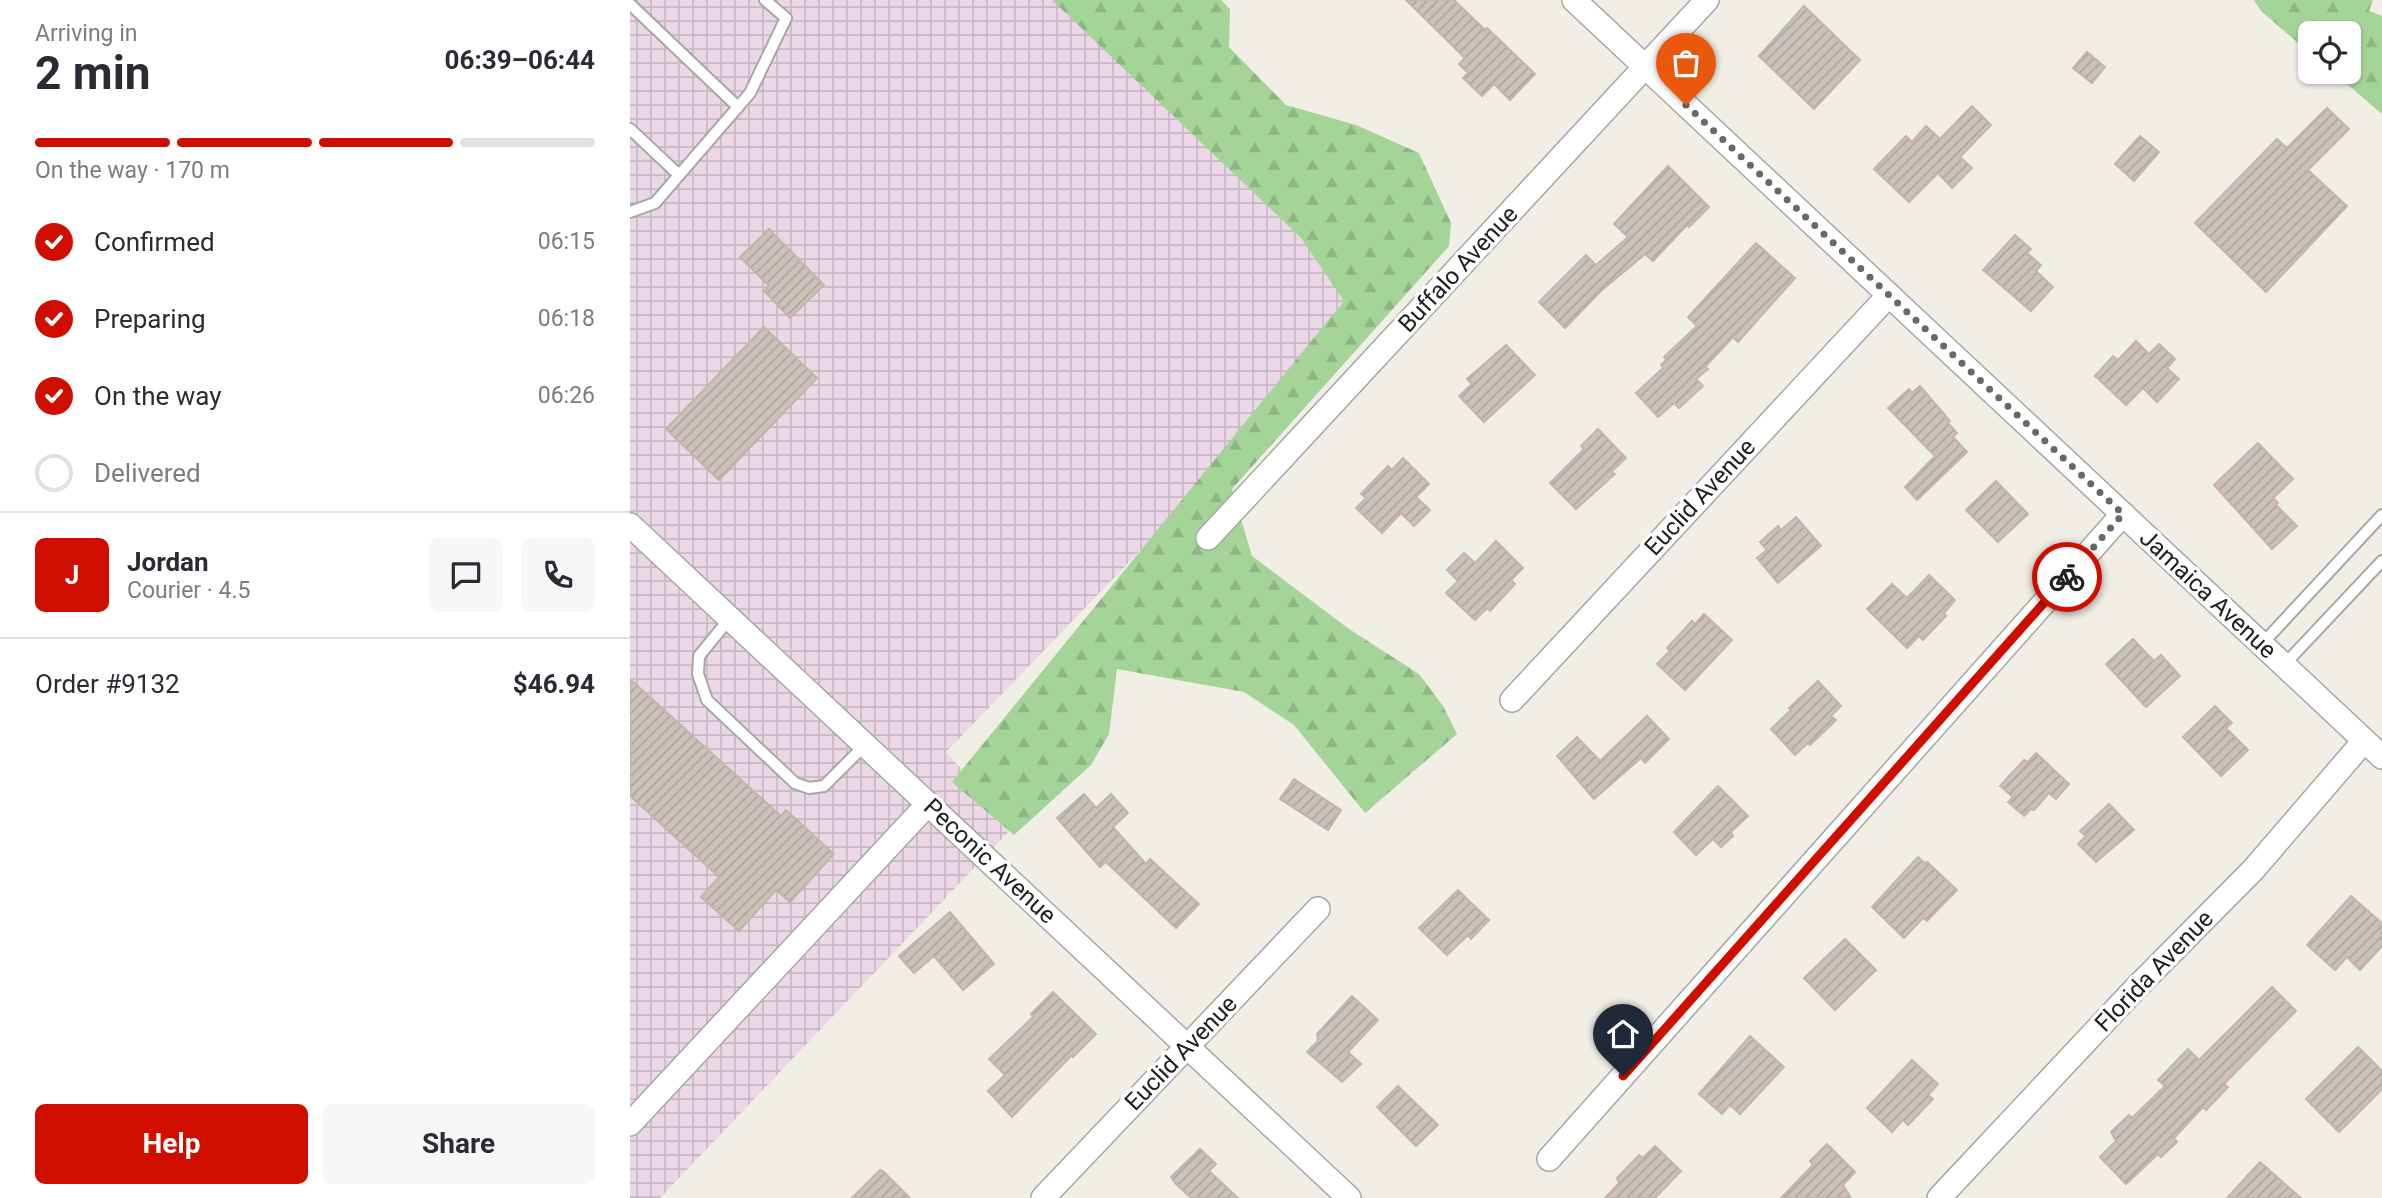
<!DOCTYPE html>
<meta charset="utf-8">
<style>
:root{--surface:#fff;--page:#f7f7f7;--text:#2b2b33;--muted:#7c7c81;--line:#e1e1e2;--accent:#d00e00}
body{margin:0;font-family:Roboto,sans-serif;background:var(--page);color:var(--text);height:100vh;display:flex;flex-direction:column;font-size:26px;white-space:nowrap}
*{box-sizing:border-box;margin:0}
p{font-size:23px;color:var(--muted)}
.icon{flex:none;width:38px;height:38px;fill:none;stroke:currentColor;stroke-width:2;stroke-linecap:round;stroke-linejoin:round}
.map{position:relative;flex:1;overflow:hidden}
.drawer{display:flex;flex-direction:column;background:var(--surface);width:630px}
.drawer>*{flex:none}
.fabs{position:absolute;left:1668px;top:21px;display:grid;gap:14px}
.fabs a{display:grid;place-items:center;width:63px;height:63px;border-radius:10px;background:var(--surface);box-shadow:0 2px 5px #0004;font-size:35px}
.pin{position:absolute;display:grid;place-items:center;width:60px;height:60px;color:#fff;margin:-72px -30px;border-radius:50% 50% 50% 0;rotate:-45deg;box-shadow:0 0 7px #0007}
.pin .icon{rotate:45deg}
.courier{position:absolute;display:grid;place-items:center;width:70px;height:70px;margin:-35px;border:5px solid #d00e00;border-radius:50%;background:#fff;color:#222;box-shadow:0 2px 9px #0007}
.summary em{font-style:normal;font-weight:700}
.summary div{display:flex;flex-direction:column-reverse}
.summary{display:flex;align-items:center;justify-content:space-between;height:119px;padding:0 35px}
h1{font-size:46px;font-weight:700;line-height:52px}
.bar{display:grid;grid-template-columns:repeat(4,1fr);gap:10px 7px;align-content:center;height:84px;padding:0 35px}
.bar i{height:9px;border-radius:5px;background:var(--line)}
.bar .on{background:var(--accent)}
.bar p{grid-column:span 4}
.line{display:flex;align-items:center;gap:18px;padding:0 35px;border-top:2px solid var(--line)}
.line div{flex:1}
.round{display:grid;place-items:center;flex:none;width:74px;height:74px;border-radius:10px;background:var(--page)}
ol{padding:0 35px;list-style:none}
li{display:flex;align-items:center;gap:21px;height:77px}
li p{margin-inline-start:auto}
li .icon{padding:7px;border-radius:50%;background:var(--accent);color:#fff;stroke-width:4}
li:last-child{color:var(--muted)}
li i{width:38px;height:38px;border:4px solid var(--line);border-radius:50%}
.cta{display:flex;gap:14px;margin-top:auto;padding:14px 35px}
.cta a{flex:1;height:80px;border-radius:10px;background:var(--accent);color:#fff;font-size:28px;font-weight:700;line-height:80px;text-align:center}
.cta a+a{background:var(--page);color:var(--text)}
main{display:flex;flex:1;min-height:0}
.map>svg:first-child{display:block}
</style>
<main>
<section class="drawer">
<div class="summary"><div><h1>2 min</h1><p>Arriving in</p></div><em>06:39–06:44</em></div>
<div class="bar"><i class="on"></i><i class="on"></i><i class="on"></i><i></i><p>On the way · 170 m</p></div>
<ol>
<li><svg class="icon" aria-label="check" viewBox="0 0 24 24"><path d="M5 12l5 5 9-10"/></svg>Confirmed<p>06:15</p></li>
<li><svg class="icon" aria-label="check" viewBox="0 0 24 24"><path d="M5 12l5 5 9-10"/></svg>Preparing<p>06:18</p></li>
<li><svg class="icon" aria-label="check" viewBox="0 0 24 24"><path d="M5 12l5 5 9-10"/></svg>On the way<p>06:26</p></li>
<li><i></i>Delivered</li>
</ol>
<div class="line" style="height:126px"><b class="round" style="background:var(--accent);color:#fff">J</b><div><b>Jordan</b><p>Courier · 4.5</p></div><a class="round"><svg class="icon" aria-label="chat" viewBox="0 0 24 24"><path d="M4 5h16v11H9l-5 4z"/></svg></a><a class="round"><svg class="icon" aria-label="phone" viewBox="0 0 24 24"><path d="M5 4h4l2 5-3 2q2 4 5 5l2-3 5 2v4C11 20 4 13 5 4z"/></svg></a></div>
<div class="line" style="height:91px"><div>Order #9132</div><b>$46.94</b></div>
<div class="cta"><a>Help</a><a>Share</a></div>
</section>
<div class="map">
<svg width="1752" height="1198" viewBox="0 0 1752 1198">
<defs>
<pattern id="industrial-grid" width="8" height="8" patternUnits="userSpaceOnUse" patternTransform="scale(1.75)"><rect width="8" height="8" fill="#ebd7e6"/><path d="M0 4h8M4 0v8" fill="none" stroke="#c9b8c5"/></pattern>
<pattern id="forest-firs" width="22" height="20" patternUnits="userSpaceOnUse" patternTransform="scale(1.75)"><rect width="22" height="20" fill="#a5d498"/><path d="M5 1l3.5 6h-7zM16 11l3.5 6h-7z" fill="#8eb683"/></pattern>
<pattern id="building-hatch" width="6" height="6" patternUnits="userSpaceOnUse" patternTransform="scale(1.75)"><rect width="6" height="6" fill="#cac1b8"/><path d="M-1 1l2-2M0 6l6-6M5 7l2-2" fill="none" stroke="#ada69e"/></pattern>
</defs>
<rect width="100%" height="100%" fill="#f1eee6"/>
<path fill="url(#industrial-grid)" d="M 0,0 L 479,0 L 774,277 L 316,752 L 383,827 L 30,1198 L 0,1198 Z"/>
<g fill="url(#forest-firs)">
<path d="M 422,0 L 591,0 L 600,9 L 599,47 L 656,105 L 726,125 L 789,153 L 821,223 L 819,246 L 602,489 L 622,556 L 719,629 L 789,674 L 813,706 L 827,734 L 735,813 L 664,725 L 614,692 L 487,669 L 479,734 L 461,765 L 384,835 L 322,782 L 714,301 L 671,238 Z"/>
<path d="M 1624,0 L 1743,0 L 1739,11 L 1752,16 L 1752,114 L 1703,72 L 1718,72 L 1718,33 L 1680,33 L 1680,53 L 1632,12 Z"/>
</g>
<g fill="url(#building-hatch)" stroke="#c4b6a7" stroke-width="2">
<path d="M 776,0 L 824,0 L 855,30 L 857,28 L 905,74 L 880,100 L 864,84 L 852,96 L 833,78 L 838,73 L 829,64 L 835,58 Z"/>
<path d="M 1174,6 L 1230,60 L 1184,109 L 1129,56 Z"/>
<path d="M 1457,52 L 1475,67 L 1462,83 L 1443,68 Z"/>
<path d="M 1342,106 L 1361,125 L 1330,157 L 1342,168 L 1322,188 L 1308,173 L 1279,202 L 1244,169 L 1276,136 L 1282,142 L 1296,126 L 1310,139 Z"/>
<path d="M 1697,108 L 1719,129 L 1678,170 L 1717,206 L 1636,292 L 1565,223 L 1647,139 L 1657,148 Z"/>
<path d="M 1510,136 L 1529,152 L 1504,181 L 1485,164 Z"/>
<path d="M 1038,166 L 1079,207 L 1059,227 L 1057,225 L 1023,261 L 1015,254 L 971,291 L 935,328 L 909,302 L 956,255 L 966,265 L 998,237 L 984,224 Z"/>
<path d="M 139,229 L 194,285 L 160,318 L 134,291 L 139,286 L 110,257 Z"/>
<path d="M 1385,235 L 1401,249 L 1397,253 L 1411,265 L 1406,271 L 1423,287 L 1401,311 L 1353,270 Z"/>
<path d="M 1126,243 L 1165,278 L 1108,342 L 1103,337 L 1075,367 L 1078,369 L 1066,379 L 1073,386 L 1049,408 L 1044,403 L 1028,417 L 1006,393 L 1033,368 L 1031,365 L 1036,360 L 1034,357 L 1067,326 L 1058,317 Z"/>
<path d="M 134,327 L 187,378 L 89,480 L 36,429 Z"/>
<path d="M 1506,341 L 1519,354 L 1529,344 L 1545,359 L 1537,368 L 1549,379 L 1527,402 L 1513,388 L 1496,405 L 1465,376 L 1483,356 L 1488,360 Z"/>
<path d="M 876,345 L 905,375 L 854,422 L 829,396 L 842,384 L 837,379 Z"/>
<path d="M 1290,386 L 1320,421 L 1318,423 L 1327,433 L 1323,437 L 1337,452 L 1287,500 L 1275,487 L 1305,456 L 1258,408 L 1279,389 L 1282,393 Z"/>
<path d="M 968,429 L 996,458 L 981,472 L 985,474 L 946,509 L 920,483 L 954,449 L 951,446 Z"/>
<path d="M 1628,443 L 1663,479 L 1643,498 L 1648,503 L 1646,505 L 1667,526 L 1642,549 L 1584,485 Z"/>
<path d="M 773,458 L 799,484 L 786,497 L 800,510 L 784,526 L 771,513 L 752,533 L 726,508 L 736,498 L 731,494 L 758,466 L 762,470 Z"/>
<path d="M 1366,481 L 1398,514 L 1368,542 L 1336,510 Z"/>
<path d="M 1166,517 L 1191,546 L 1148,583 L 1127,558 L 1137,550 L 1130,542 L 1148,526 L 1151,530 Z"/>
<path d="M 866,541 L 893,568 L 881,580 L 885,584 L 860,611 L 857,608 L 845,620 L 816,593 L 828,581 L 817,570 L 834,553 L 845,563 Z"/>
<path d="M 1299,575 L 1325,600 L 1314,613 L 1316,616 L 1293,640 L 1289,636 L 1277,648 L 1237,609 L 1262,584 L 1277,598 Z"/>
<path d="M 1074,614 L 1102,640 L 1055,690 L 1027,664 L 1040,651 L 1037,648 L 1062,621 L 1065,624 Z"/>
<path d="M 1503,639 L 1524,661 L 1531,655 L 1550,676 L 1516,707 L 1476,664 Z"/>
<path d="M 0,679 L 151,816 L 156,810 L 204,854 L 160,902 L 146,890 L 109,931 L 71,897 L 89,877 L 0,796 Z"/>
<path d="M 1188,681 L 1211,706 L 1201,716 L 1206,720 L 1180,745 L 1178,743 L 1165,755 L 1141,729 L 1161,710 L 1159,708 Z"/>
<path d="M 1585,706 L 1602,723 L 1596,728 L 1618,750 L 1591,776 L 1553,737 Z"/>
<path d="M 1017,716 L 1039,739 L 1015,763 L 1011,758 L 964,799 L 927,756 L 947,737 L 970,761 Z"/>
<path d="M 1406,753 L 1439,784 L 1426,799 L 1419,793 L 1404,810 L 1401,809 L 1394,816 L 1378,802 L 1383,797 L 1370,786 L 1394,760 L 1398,762 Z"/>
<path d="M 664,779 L 711,810 L 698,830 L 650,799 Z"/>
<path d="M 1088,786 L 1118,816 L 1101,832 L 1103,836 L 1091,847 L 1083,839 L 1066,855 L 1044,832 Z"/>
<path d="M 454,794 L 466,808 L 481,794 L 498,813 L 483,827 L 516,864 L 520,859 L 569,904 L 546,928 L 476,862 L 470,867 L 427,818 Z"/>
<path d="M 1479,804 L 1504,830 L 1466,862 L 1448,844 L 1456,836 L 1450,831 Z"/>
<path d="M 1288,857 L 1296,864 L 1297,862 L 1327,890 L 1297,921 L 1293,918 L 1274,938 L 1242,907 Z"/>
<path d="M 828,890 L 859,920 L 841,939 L 838,935 L 817,955 L 789,928 Z"/>
<path d="M 1721,896 L 1752,923 L 1752,946 L 1730,970 L 1717,957 L 1705,970 L 1677,945 Z"/>
<path d="M 320,912 L 364,964 L 333,990 L 304,956 L 284,973 L 269,956 Z"/>
<path d="M 1215,939 L 1246,970 L 1205,1010 L 1174,978 Z"/>
<path d="M 1642,987 L 1666,1011 L 1594,1084 L 1598,1087 L 1576,1110 L 1573,1107 L 1544,1138 L 1547,1142 L 1531,1157 L 1528,1154 L 1496,1184 L 1470,1157 L 1486,1141 L 1481,1132 L 1499,1115 L 1502,1118 L 1535,1086 L 1528,1080 L 1558,1049 L 1569,1060 Z"/>
<path d="M 423,992 L 466,1034 L 443,1057 L 442,1055 L 382,1117 L 358,1091 L 375,1075 L 359,1059 L 403,1017 L 401,1014 Z"/>
<path d="M 722,996 L 748,1020 L 718,1052 L 731,1064 L 712,1082 L 677,1052 L 688,1041 L 687,1034 Z"/>
<path d="M 1120,1036 L 1154,1067 L 1110,1114 L 1100,1105 L 1092,1114 L 1069,1094 Z"/>
<path d="M 1728,1047 L 1752,1071 L 1752,1089 L 1709,1132 L 1676,1099 Z"/>
<path d="M 1282,1060 L 1308,1084 L 1298,1095 L 1303,1099 L 1278,1125 L 1273,1120 L 1262,1132 L 1237,1108 Z"/>
<path d="M 768,1086 L 808,1125 L 786,1146 L 747,1107 Z"/>
<path d="M 1197,1144 L 1225,1172 L 1213,1185 L 1221,1198 L 1151,1198 L 1183,1165 L 1180,1161 Z"/>
<path d="M 1025,1146 L 1051,1171 L 1025,1198 L 975,1198 L 989,1183 L 987,1178 L 1009,1155 L 1013,1158 Z"/>
<path d="M 570,1149 L 586,1164 L 579,1171 L 608,1198 L 561,1198 L 545,1183 L 541,1177 Z"/>
<path d="M 1630,1162 L 1671,1198 L 1597,1198 Z"/>
<path d="M 250,1170 L 254,1172 L 280,1198 L 222,1198 Z"/>
</g>
<g fill="none" stroke-linecap="round" stroke-linejoin="round">
<g stroke="#a7a7a7" stroke-width="14">
<g id="service">
<path d="M 0,4 L 108,107"/>
<path d="M 0,129 L 49,175"/>
<path d="M 0,212 L 25,203 L 120,93 L 156,18 L 135,0"/>
<path d="M 100,618 L 69,656 L 68,674 L 77,700 L 165,783 L 179,788 L 194,786 L 235,745"/>
<path d="M 1632,644 L 1752,515"/>
<path d="M 1654,665 L 1752,561"/>
</g>
</g>
<g stroke="#a7a7a7" stroke-width="26">
<g id="minor">
<path d="M 944,0 L 1752,757"/>
<path d="M 0,525 L 719,1198"/>
<path d="M 578,538 L 1077,0"/>
<path d="M 882,700 L 1259,295"/>
<path d="M 0,1124 L 298,804"/>
<path d="M 919,1159 L 1493,514"/>
<path d="M 413,1198 L 688,909"/>
<path d="M 1309,1198 L 1504,990 L 1623,870 L 1734,741"/>
</g>
</g>
<use href="#service" stroke="#fff" stroke-width="10"/>
<use href="#minor" stroke="#fff" stroke-width="23"/>
</g>
<g fill="none" stroke-linecap="round" stroke-linejoin="round">
<path stroke="#696865" stroke-width="7" stroke-dasharray="0 12.6" d="M 1056,105 L 1493,514 L 1437,577"/>
<path stroke="#d00e00" stroke-width="9" d="M 993,1076 L 1437,577"/>
</g>
<g text-anchor="middle" dominant-baseline="central" stroke-width="7" stroke-linejoin="round" paint-order="stroke">
<g font-size="24" fill="#202020" stroke="#fff">
<text transform="translate(828 269) rotate(-47)">Buffalo Avenue</text>
<text transform="translate(1070 497) rotate(-47)">Euclid Avenue</text>
<text transform="translate(1578 594) rotate(43)">Jamaica Avenue</text>
<text transform="translate(360 861) rotate(43)">Peconic Avenue</text>
<text transform="translate(1524 971) rotate(-46)">Florida Avenue</text>
<text transform="translate(551 1053) rotate(-46)">Euclid Avenue</text>
</g>
</g>
</svg>
<div class="fabs">
<a><svg class="icon" aria-label="locate" viewBox="0 0 24 24"><circle cx="12" cy="12" r="6"/><path d="M12 2v4M12 18v4M2 12h4M18 12h4"/></svg></a>
</div>
<div class="pin" style="left:1056px;top:105px;background:#ea580c"><svg class="icon" aria-label="bag" viewBox="0 0 24 24"><path d="M5 8h14l-1 12H6zM9 8a3 3 0 0 1 6 0"/></svg></div>
<div class="pin" style="left:993px;top:1076px;background:#1f2937"><svg class="icon" aria-label="home" viewBox="0 0 24 24"><path d="M3 11l9-7 9 7M6 9v11h12V9"/></svg></div>
<div class="courier" style="left:1437px;top:577px"><svg class="icon" aria-label="bike" viewBox="0 0 24 24"><circle cx="6" cy="16" r="4"/><circle cx="18" cy="16" r="4"/><path d="M6 16l4-8h5l3 8M10 8l3 8H6M13 5h3"/></svg></div>
</div>
</main>
